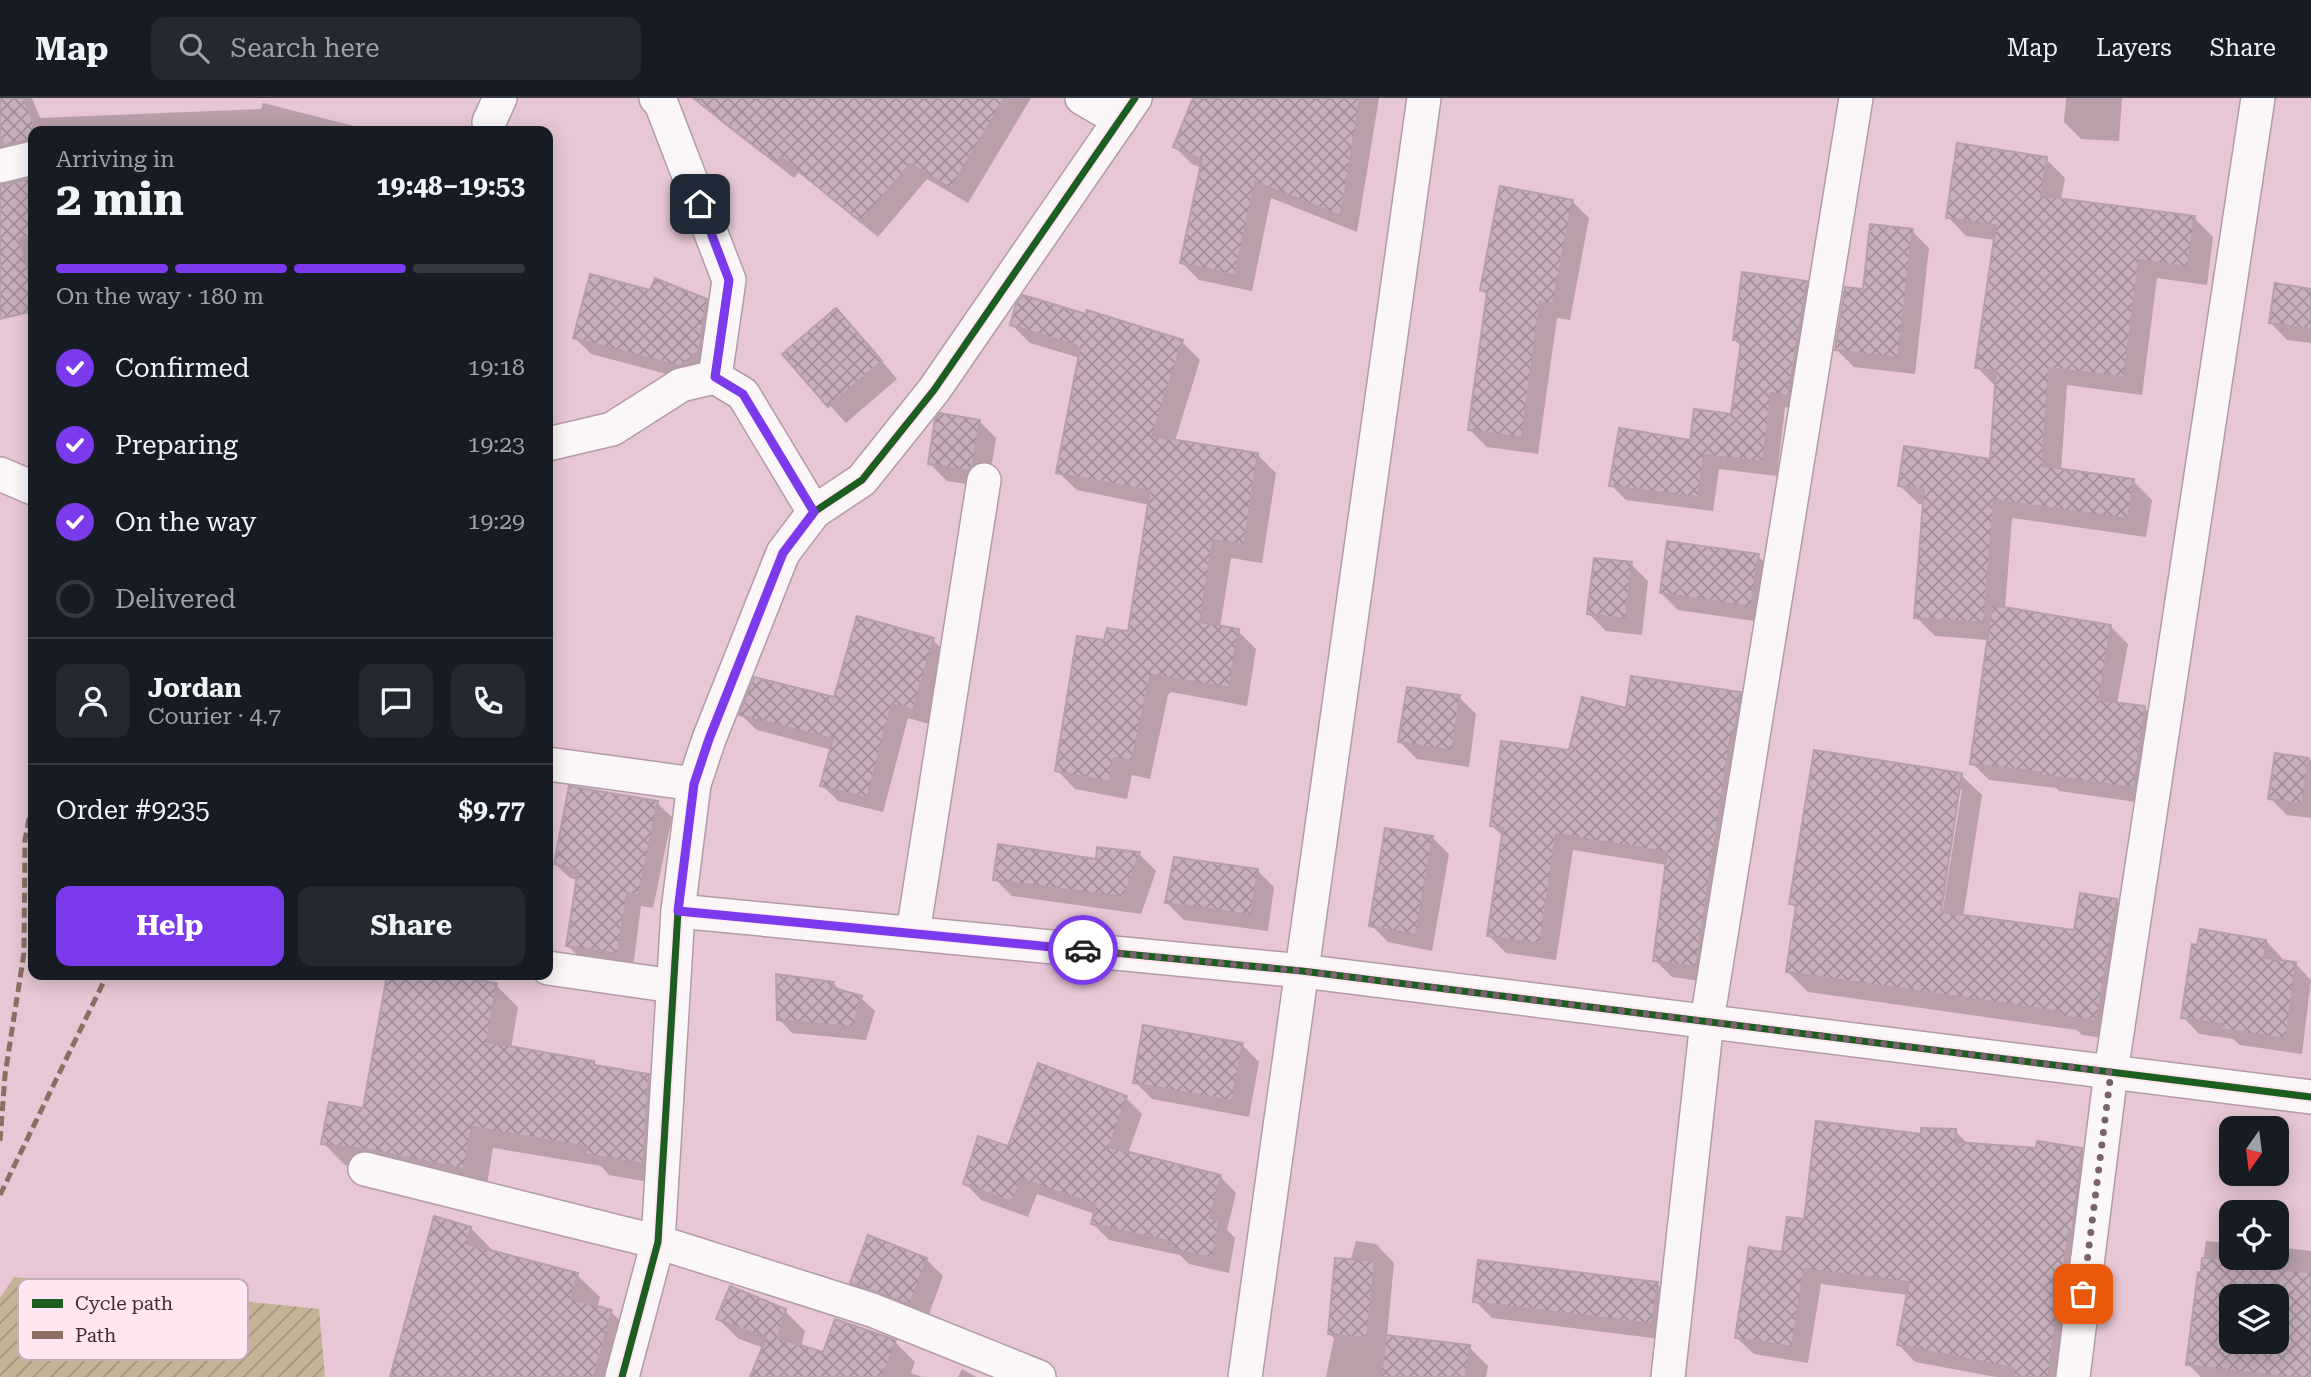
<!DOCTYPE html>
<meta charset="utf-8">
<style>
:root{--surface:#171b24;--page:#242831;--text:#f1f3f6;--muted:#9ea1a6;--line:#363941;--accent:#7c3aed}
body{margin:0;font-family:"Roboto Serif",serif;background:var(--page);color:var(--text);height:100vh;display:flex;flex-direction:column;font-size:26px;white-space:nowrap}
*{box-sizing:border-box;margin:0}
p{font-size:23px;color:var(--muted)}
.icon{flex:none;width:38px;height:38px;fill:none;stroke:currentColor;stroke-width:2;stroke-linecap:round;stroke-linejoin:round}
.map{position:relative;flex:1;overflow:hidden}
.panel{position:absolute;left:28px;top:28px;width:525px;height:854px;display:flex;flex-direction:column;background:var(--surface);border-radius:14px;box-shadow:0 4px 18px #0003}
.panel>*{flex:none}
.needle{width:46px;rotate:194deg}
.fabs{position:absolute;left:2219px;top:1018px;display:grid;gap:14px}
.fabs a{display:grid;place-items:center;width:70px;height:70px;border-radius:14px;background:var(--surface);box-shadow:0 4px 18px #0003;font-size:35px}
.pin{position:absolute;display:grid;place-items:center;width:60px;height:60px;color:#fff;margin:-30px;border-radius:14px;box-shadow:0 4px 10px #0006}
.courier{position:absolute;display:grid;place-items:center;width:70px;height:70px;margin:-35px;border:5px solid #7c3aed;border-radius:50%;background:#fff;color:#222;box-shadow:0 2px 9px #0007}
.overview em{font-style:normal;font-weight:700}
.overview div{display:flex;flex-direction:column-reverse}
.overview{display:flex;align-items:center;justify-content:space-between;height:119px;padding:0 28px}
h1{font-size:46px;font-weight:700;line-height:52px}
.bar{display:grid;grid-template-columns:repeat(4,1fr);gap:10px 7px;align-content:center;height:84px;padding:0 28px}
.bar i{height:9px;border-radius:5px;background:var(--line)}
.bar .on{background:var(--accent)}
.bar p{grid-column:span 4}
.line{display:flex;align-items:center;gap:18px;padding:0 28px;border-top:2px solid var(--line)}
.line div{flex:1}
.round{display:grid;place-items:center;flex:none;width:74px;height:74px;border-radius:14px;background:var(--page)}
ol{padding:0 28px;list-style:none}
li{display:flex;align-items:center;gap:21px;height:77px}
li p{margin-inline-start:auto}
li .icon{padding:7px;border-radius:50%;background:var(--accent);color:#fff;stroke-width:4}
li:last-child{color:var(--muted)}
li i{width:38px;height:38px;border:4px solid var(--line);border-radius:50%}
.cta{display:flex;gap:14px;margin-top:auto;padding:14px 28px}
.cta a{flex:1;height:80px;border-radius:14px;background:var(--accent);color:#fff;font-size:28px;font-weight:700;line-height:80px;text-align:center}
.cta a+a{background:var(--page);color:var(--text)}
header{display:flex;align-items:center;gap:42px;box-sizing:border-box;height:98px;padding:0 35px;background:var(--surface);border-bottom:2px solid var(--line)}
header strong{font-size:33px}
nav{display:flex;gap:38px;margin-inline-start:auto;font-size:24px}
.search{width:490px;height:63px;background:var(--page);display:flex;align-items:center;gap:18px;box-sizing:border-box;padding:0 24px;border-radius:14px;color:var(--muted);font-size:26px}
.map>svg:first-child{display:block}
</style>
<header>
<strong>Map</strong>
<div class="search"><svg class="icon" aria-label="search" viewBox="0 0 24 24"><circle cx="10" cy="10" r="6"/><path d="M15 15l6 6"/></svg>Search here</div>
<nav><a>Map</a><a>Layers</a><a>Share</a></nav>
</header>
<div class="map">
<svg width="2311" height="1279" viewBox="0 0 2311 1279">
<defs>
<pattern id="garden-furrows" width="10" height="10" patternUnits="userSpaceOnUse" patternTransform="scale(1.75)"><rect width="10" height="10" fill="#c2b495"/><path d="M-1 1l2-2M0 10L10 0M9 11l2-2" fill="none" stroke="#9f937a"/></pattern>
<pattern id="building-cross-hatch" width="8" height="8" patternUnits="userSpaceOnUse" patternTransform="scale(1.75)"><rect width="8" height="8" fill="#c7afbd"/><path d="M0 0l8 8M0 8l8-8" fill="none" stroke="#a38f9a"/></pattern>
</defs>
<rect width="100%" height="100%" fill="#e7c7d5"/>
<path fill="url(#garden-furrows)" d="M 14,1179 L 319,1211 L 325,1279 L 0,1279 L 0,1200 Z"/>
<g fill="#0003" fill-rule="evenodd">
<path d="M 0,0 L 32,0 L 40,20 L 261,11 L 263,5 L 362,30 L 365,33 L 33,33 L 33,60 L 0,75 Z"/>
<path d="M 709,0 L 1031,0 L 968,105 L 927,81 L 878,139 L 799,74 L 794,80 L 720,23 L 704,6 Z"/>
<path d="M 1195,0 L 1379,0 L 1357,134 L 1271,100 L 1252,193 L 1199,182 L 1182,165 L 1202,70 L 1192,66 L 1175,49 Z"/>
<path d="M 2066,0 L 2122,0 L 2119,43 L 2081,41 L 2064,24 Z"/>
<path d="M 2046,61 L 2065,80 L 2061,102 L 2194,120 L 2213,139 L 2207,187 L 2157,180 L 2142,297 L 2067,287 L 2061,373 L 2133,383 L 2152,402 L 2146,439 L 2012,420 L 2005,511 L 2111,529 L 2128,546 L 2117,606 L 2144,610 L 2161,627 L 2150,706 L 2059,693 L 2056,690 L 1989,682 L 1972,665 L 1989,542 L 1935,538 L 1916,519 L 1925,407 L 1919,406 L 1900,388 L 1992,363 L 1995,288 L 1977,269 L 1996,142 L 1966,138 L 1948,119 Z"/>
<path d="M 33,82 L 33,207 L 2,205 L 0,88 Z"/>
<path d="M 1572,103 L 1589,120 L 1570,222 L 1557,220 L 1538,356 L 1487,349 L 1470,332 L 1488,198 L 1482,192 Z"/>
<path d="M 1912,133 L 1929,150 L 1915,276 L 1854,269 L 1837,252 L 1864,193 Z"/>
<path d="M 1806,185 L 1821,200 L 1803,312 L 1785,309 L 1777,378 L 1719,371 L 1713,413 L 1626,402 L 1611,387 L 1691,344 L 1732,318 L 1742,249 L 1734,241 Z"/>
<path d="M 2311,193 L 2311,245 L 2287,242 L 2271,225 Z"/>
<path d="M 651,194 L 706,202 L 723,219 L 697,284 L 591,256 L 574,239 Z"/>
<path d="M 1012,227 L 1182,244 L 1200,262 L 1175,343 L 1257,356 L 1276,375 L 1262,465 L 1231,460 L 1220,530 L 1238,533 L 1256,551 L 1247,608 L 1171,594 L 1168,597 L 1150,681 L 1132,677 L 1127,701 L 1075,691 L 1057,672 L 1106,544 L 1130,535 L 1150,407 L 1077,392 L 1058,374 L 1080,260 L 1030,245 Z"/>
<path d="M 853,229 L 897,281 L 846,325 L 784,256 Z"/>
<path d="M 979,323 L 996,340 L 989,384 L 985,389 L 947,383 L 930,366 Z"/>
<path d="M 1758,458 L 1775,475 L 1768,525 L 1678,512 L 1661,495 Z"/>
<path d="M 1631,466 L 1648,483 L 1642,537 L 1606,533 L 1589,516 Z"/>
<path d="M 933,542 L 948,557 L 929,626 L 908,620 L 883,714 L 838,703 L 822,687 L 832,652 L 757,632 L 741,617 L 835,601 Z"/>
<path d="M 1740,595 L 1757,612 L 1713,885 L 1672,879 L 1655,862 L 1667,767 L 1573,752 L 1556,862 L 1506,855 L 1489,838 L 1504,739 L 1492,728 L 1570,653 L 1628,612 Z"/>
<path d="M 1459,599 L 1476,616 L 1469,669 L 1417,661 L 1400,644 Z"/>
<path d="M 2276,657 L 2311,662 L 2311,720 L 2287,717 L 2270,700 Z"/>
<path d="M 1961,677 L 1982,697 L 1963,819 L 2076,834 L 2116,803 L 2136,823 L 2117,942 L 2082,937 L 2077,932 L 1808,894 L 1788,874 L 1797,811 L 1791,805 ZM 1958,691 L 1962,691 L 1941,823 L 1937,823 Z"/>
<path d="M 657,705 L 672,719 L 653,810 L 641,808 L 633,870 L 582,862 L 568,848 L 578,782 L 570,780 L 555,766 Z"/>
<path d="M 1432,739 L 1449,756 L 1432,853 L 1388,844 L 1371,827 Z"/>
<path d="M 1099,751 L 1139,756 L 1156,773 L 1141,816 L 1012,798 L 995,781 L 1097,763 Z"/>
<path d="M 1257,772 L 1274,789 L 1268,833 L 1184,822 L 1167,805 Z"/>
<path d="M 2266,843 L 2282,860 L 2281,864 L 2296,866 L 2311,882 L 2302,956 L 2240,947 L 2233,941 L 2199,936 L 2183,919 Z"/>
<path d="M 388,877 L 439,877 L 496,887 L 518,909 L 511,951 L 593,965 L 598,969 L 648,978 L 670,1000 L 665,1087 L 609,1077 L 601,1068 L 493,1050 L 486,1092 L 393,1074 L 345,1067 L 323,1045 L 365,1012 Z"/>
<path d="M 833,885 L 842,894 L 861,900 L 875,913 L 866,942 L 792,935 L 779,921 Z"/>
<path d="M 1242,947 L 1259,964 L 1249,1019 L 1152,1001 L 1135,984 Z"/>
<path d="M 1126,1000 L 1142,1016 L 1128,1055 L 1220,1078 L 1236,1095 L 1227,1132 L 1235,1140 L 1229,1175 L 1189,1166 L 1180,1157 L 1109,1142 L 1093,1126 L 1095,1116 L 1037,1096 L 1028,1119 L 981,1102 L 965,1085 L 1009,1050 Z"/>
<path d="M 1955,1033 L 1969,1047 L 2037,1052 L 2081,1051 L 2098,1068 L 2066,1279 L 1996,1279 L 1915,1264 L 1899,1247 L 1908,1197 L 1821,1186 L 1808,1265 L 1754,1256 L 1737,1240 L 1784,1156 L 1805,1123 L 1923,1038 Z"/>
<path d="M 471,1130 L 493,1153 L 577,1177 L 600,1199 L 597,1210 L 611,1214 L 634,1236 L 622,1279 L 392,1279 Z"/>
<path d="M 1356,1143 L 1376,1146 L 1394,1165 L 1387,1239 L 1469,1249 L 1488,1268 L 1486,1279 L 1326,1279 L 1334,1240 L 1330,1236 Z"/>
<path d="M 2206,1143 L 2231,1145 L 2231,1160 L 2277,1160 L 2277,1149 L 2311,1153 L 2311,1279 L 2201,1279 L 2188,1266 ZM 2231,1199 L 2277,1199 L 2277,1244 L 2231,1244 Z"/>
<path d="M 926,1161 L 943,1178 L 927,1222 L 869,1201 L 852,1184 Z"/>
<path d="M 1657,1186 L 1674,1203 L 1669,1242 L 1492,1220 L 1475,1203 Z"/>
<path d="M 785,1213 L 805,1233 L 801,1249 L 824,1256 L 895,1244 L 915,1264 L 911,1275 L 922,1279 L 752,1279 L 764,1250 L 739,1241 L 718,1221 Z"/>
<path d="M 962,1271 L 976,1279 L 958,1279 Z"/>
</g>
<g fill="url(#building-cross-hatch)" stroke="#b69fad" stroke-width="2" fill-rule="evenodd">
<path d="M 0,0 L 24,0 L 33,25 L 33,41 L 4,47 L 0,38 Z"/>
<path d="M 693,0 L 1005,0 L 951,90 L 910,66 L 861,124 L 781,59 L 777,65 Z"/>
<path d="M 1193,0 L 1360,0 L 1341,118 L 1255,84 L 1235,177 L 1180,165 L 1202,61 L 1173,49 Z"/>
<path d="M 1957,45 L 2047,59 L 2041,98 L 2195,118 L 2188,169 L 2139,162 L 2124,279 L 2049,270 L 2042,368 L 2134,381 L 2128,421 L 1994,402 L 1984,525 L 1914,520 L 1924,392 L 1898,388 L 1904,348 L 1990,361 L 1996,273 L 1975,270 L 1996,127 L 1946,120 Z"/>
<path d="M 33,80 L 33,137 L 20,141 L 33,196 L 33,213 L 0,221 L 0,87 Z"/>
<path d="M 1500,88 L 1573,102 L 1553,206 L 1540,204 L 1522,340 L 1468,332 L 1487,194 L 1480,192 Z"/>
<path d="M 1870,126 L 1913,131 L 1898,260 L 1835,252 L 1845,189 L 1863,191 Z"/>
<path d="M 1742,174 L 1807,183 L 1788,298 L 1771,295 L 1763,364 L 1704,357 L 1698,399 L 1609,388 L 1619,330 L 1690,342 L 1694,311 L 1731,316 L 1741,243 L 1733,242 Z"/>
<path d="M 590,176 L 650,192 L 655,180 L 707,201 L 699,253 L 679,268 L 573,240 Z"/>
<path d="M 2275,185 L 2311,191 L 2311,231 L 2269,225 Z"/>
<path d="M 1023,197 L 1086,216 L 1087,212 L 1183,242 L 1152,338 L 1258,355 L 1244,447 L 1213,442 L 1200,524 L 1239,531 L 1229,590 L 1153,577 L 1150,579 L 1132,663 L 1114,660 L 1109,684 L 1055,673 L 1077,538 L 1104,542 L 1107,530 L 1128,533 L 1150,393 L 1056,375 L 1080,251 L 1075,249 L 1076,247 L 1010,227 L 1016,206 Z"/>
<path d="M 836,210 L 882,263 L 828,309 L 782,256 Z"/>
<path d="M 940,315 L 980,322 L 973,367 L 968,373 L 928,366 L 935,321 Z"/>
<path d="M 1667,443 L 1759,456 L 1751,509 L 1660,495 Z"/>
<path d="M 1594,460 L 1632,464 L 1626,521 L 1587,516 Z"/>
<path d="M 1992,507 L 2111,527 L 2099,602 L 2145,608 L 2134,690 L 2040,677 L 2041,674 L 1970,666 Z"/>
<path d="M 857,518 L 934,540 L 913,612 L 892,606 L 867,700 L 820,688 L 833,641 L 739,617 L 754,579 L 834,599 Z"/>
<path d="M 1631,578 L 1741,594 L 1734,636 L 1731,636 L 1696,869 L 1653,863 L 1667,754 L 1556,736 L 1540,846 L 1487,838 L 1503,730 L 1490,728 L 1501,643 L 1569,652 L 1582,599 L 1626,610 Z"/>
<path d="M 1407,589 L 1460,597 L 1452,653 L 1398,644 Z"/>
<path d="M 1814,652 L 1962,675 L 1941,814 L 2074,832 L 2080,795 L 2117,801 L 2097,923 L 2060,918 L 2061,914 L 1786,874 L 1796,807 L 1789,806 Z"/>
<path d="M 2275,655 L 2309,660 L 2302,706 L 2268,701 Z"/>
<path d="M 569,688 L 658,703 L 639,797 L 627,795 L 618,856 L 566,848 L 578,772 L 554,766 Z"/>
<path d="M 1385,730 L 1433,738 L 1416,837 L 1369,828 Z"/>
<path d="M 998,746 L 1096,761 L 1097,749 L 1140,754 L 1124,799 L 993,782 Z"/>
<path d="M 1174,759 L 1258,771 L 1251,817 L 1165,805 Z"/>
<path d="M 2200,831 L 2266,842 L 2264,860 L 2296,864 L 2286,941 L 2221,931 L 2222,926 L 2181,920 L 2192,846 L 2197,847 Z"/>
<path d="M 776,876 L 834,884 L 831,889 L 862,898 L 853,929 L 777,922 Z"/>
<path d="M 387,877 L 449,877 L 497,885 L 487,944 L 594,963 L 594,967 L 649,976 L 643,1066 L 585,1056 L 587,1049 L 472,1029 L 464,1071 L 370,1052 L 321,1046 L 329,1004 L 363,1010 Z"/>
<path d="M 1143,927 L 1243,945 L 1232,1003 L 1133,985 Z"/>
<path d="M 1038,965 L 1127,998 L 1109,1049 L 1221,1077 L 1210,1120 L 1219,1122 L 1213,1160 L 1171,1151 L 1172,1144 L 1091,1126 L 1096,1107 L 1021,1081 L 1012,1104 L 963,1086 L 978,1038 L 1008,1048 Z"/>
<path d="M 1816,1023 L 1921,1036 L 1921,1030 L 1956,1031 L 1956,1044 L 2036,1050 L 2037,1043 L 2082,1050 L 2072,1135 L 2069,1134 L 2048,1279 L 2013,1279 L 2014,1270 L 1897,1247 L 1909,1184 L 1804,1171 L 1792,1249 L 1735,1240 L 1749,1149 L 1782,1154 L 1787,1119 L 1804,1121 Z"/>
<path d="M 434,1118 L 471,1129 L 467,1146 L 578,1175 L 571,1201 L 612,1212 L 594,1279 L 390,1279 Z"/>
<path d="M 868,1137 L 927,1160 L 910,1206 L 850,1185 Z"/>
<path d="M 1335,1160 L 1375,1163 L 1367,1240 L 1328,1236 Z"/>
<path d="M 2202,1160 L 2254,1160 L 2253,1170 L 2311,1174 L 2311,1279 L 2287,1279 L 2186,1267 L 2198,1174 L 2201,1175 ZM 2231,1199 L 2277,1199 L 2277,1244 L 2231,1244 Z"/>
<path d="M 1478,1162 L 1658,1184 L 1652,1226 L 1473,1204 Z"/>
<path d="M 730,1188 L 786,1211 L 778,1240 L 823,1254 L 835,1221 L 896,1242 L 882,1279 L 750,1279 L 766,1240 L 716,1221 Z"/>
<path d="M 1386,1237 L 1470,1247 L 1466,1279 L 1381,1279 Z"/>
</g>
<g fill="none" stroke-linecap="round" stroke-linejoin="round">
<g stroke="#b39ba6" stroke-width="36">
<g id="minor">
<path d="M 656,0 L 661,5 L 729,182 L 715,279"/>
<path d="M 1082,0 L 1120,22"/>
<path d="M 489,24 L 500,0"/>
<path d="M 0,68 L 33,60"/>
<path d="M 548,346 L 612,331 L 681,287 L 715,279 L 743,296 L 814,414"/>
<path d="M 0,376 L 33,390"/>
<path d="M 548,666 L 694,686"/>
<path d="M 678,813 L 1302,873 L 2311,999"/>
<path d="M 913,835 L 984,382"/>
<path d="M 548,870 L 673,888"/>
<path d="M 365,1071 L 658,1144 L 872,1212 L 1039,1279"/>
<path d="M 622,1279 L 658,1144 L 678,813 L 694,686 L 709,641 L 783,455 L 814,414 L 862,382 L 934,292 L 1135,0"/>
<path d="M 1245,1279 L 1424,0"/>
<path d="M 1668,1279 L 1707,923 L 1856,0"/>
<path d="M 2073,1279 L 2111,974 L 2258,0"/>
</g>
</g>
<use href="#minor" stroke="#fbf7f9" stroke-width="33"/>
<g stroke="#8d6e63" stroke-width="5" stroke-dasharray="10 5" stroke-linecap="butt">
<path d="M 0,1043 L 5,977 L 24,855 L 25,742 L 33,701"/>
<path d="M 0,1097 L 107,877"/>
</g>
<g stroke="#ffe6f1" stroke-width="11">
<g id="cycleway">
<path d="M 678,813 L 1302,873 L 2311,999"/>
<path d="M 622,1279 L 658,1144 L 678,813 L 694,686 L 709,641 L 783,455 L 814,414 L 862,382 L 934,292 L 1135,0"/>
</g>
</g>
<use href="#cycleway" stroke="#1b5e20" stroke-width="7"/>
</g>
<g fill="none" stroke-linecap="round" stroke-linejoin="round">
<path stroke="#7a616c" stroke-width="7" stroke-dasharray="0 12.6" d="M 1083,852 L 1302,873 L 2111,974 L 2083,1196"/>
<path stroke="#7c3aed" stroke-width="9" d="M 700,106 L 729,182 L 715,279 L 743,296 L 814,414 L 783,455 L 709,641 L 694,686 L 678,813 L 1083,852"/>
</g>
<rect x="18" y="1181" width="230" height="81" rx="10" fill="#ffe6f1" stroke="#c6aeb8" stroke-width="2"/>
<rect x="32" y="1201" width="31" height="9" fill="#1b5e20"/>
<rect x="32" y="1233" width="31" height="8" fill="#8d6e63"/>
<g font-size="19" fill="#402a34">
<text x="75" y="1212">Cycle path</text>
<text x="75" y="1244">Path</text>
</g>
</svg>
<div class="fabs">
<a><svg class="needle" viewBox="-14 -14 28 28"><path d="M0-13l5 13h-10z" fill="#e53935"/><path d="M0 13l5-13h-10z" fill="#9ea1a6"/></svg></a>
<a><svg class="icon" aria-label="locate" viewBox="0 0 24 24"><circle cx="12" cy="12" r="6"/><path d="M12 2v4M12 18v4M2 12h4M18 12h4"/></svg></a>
<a><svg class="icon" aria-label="layers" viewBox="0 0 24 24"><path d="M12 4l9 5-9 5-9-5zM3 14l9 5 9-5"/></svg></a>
</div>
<div class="pin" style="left:2083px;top:1196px;background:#ea580c"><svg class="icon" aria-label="bag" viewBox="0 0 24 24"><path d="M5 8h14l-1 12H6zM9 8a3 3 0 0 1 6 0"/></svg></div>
<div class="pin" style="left:700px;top:106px;background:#1f2937"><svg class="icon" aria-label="home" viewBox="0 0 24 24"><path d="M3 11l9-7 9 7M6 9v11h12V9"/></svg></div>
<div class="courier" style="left:1083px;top:852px"><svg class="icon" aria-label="car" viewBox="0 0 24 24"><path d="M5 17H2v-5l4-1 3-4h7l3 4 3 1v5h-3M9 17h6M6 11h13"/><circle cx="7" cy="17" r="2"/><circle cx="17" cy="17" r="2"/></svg></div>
<section class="panel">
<div class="overview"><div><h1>2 min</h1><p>Arriving in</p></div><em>19:48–19:53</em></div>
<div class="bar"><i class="on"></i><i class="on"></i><i class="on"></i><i></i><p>On the way · 180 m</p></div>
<ol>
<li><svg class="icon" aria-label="check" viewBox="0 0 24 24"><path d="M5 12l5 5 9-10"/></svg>Confirmed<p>19:18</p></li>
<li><svg class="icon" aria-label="check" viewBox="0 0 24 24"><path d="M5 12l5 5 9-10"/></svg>Preparing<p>19:23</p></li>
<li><svg class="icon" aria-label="check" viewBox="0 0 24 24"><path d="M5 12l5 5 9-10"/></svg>On the way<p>19:29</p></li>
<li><i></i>Delivered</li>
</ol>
<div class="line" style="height:126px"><a class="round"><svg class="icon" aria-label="person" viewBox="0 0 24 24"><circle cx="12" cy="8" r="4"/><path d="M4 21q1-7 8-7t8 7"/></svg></a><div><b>Jordan</b><p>Courier · 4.7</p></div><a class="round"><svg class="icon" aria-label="chat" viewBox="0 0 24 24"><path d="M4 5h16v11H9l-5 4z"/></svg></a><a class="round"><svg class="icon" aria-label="phone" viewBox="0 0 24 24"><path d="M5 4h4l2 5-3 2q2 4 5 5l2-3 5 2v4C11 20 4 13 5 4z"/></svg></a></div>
<div class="line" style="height:91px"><div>Order #9235</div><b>$9.77</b></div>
<div class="cta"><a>Help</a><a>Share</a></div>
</section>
</div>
